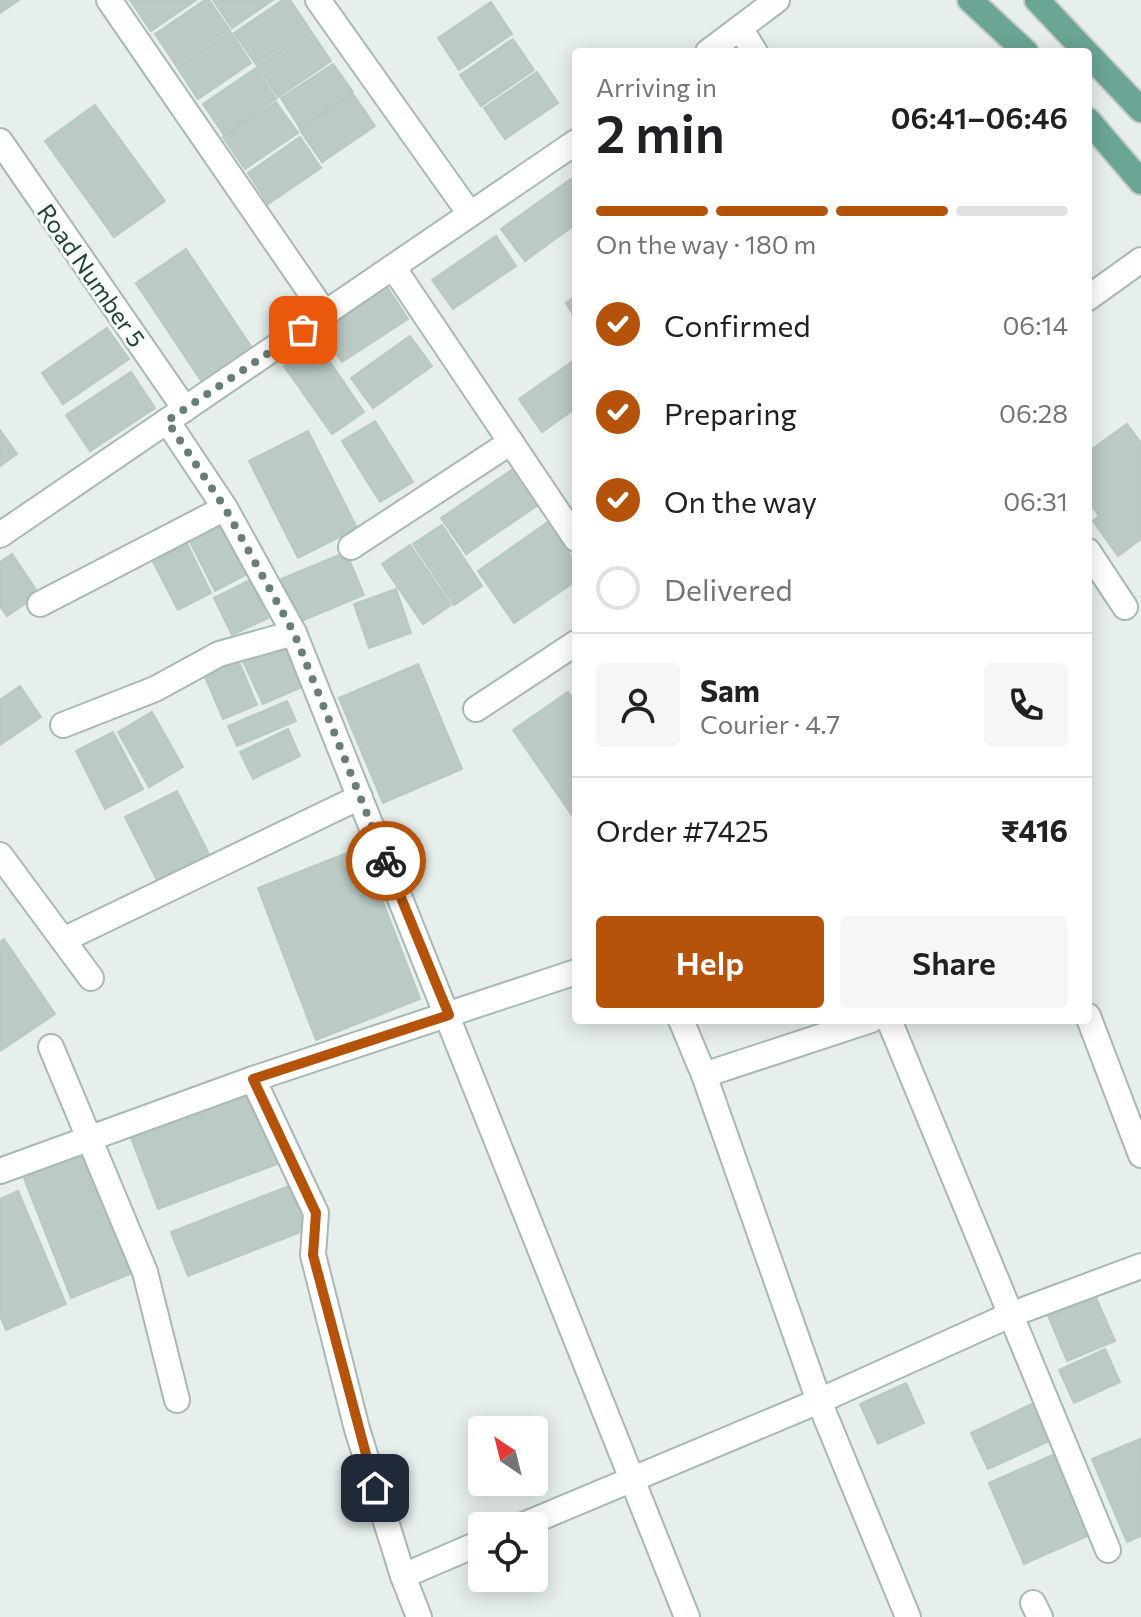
<!DOCTYPE html>
<meta charset="utf-8">
<style>
:root{--surface:#fff;--page:#f6f6f6;--text:#202124;--muted:#757577;--line:#e0e0e0;--accent:#b45309}
body{margin:0;font-family:Commissioner,sans-serif;background:var(--page);color:var(--text);height:100vh;display:flex;flex-direction:column;font-size:30px;white-space:nowrap}
*{box-sizing:border-box;margin:0}
p{font-size:26px;color:var(--muted)}
.icon{flex:none;width:44px;height:44px;fill:none;stroke:currentColor;stroke-width:2;stroke-linecap:round;stroke-linejoin:round}
.map{position:relative;flex:1;overflow:hidden}
.drawer{position:absolute;left:572px;top:48px;width:520px;height:976px;display:flex;flex-direction:column;background:var(--surface);border-radius:8px;box-shadow:0 4px 20px #0003}
.drawer>*{flex:none}
.needle{width:52px;rotate:325deg}
.controls{position:absolute;left:468px;top:1416px;display:grid;gap:16px}
.controls a{display:grid;place-items:center;width:80px;height:80px;border-radius:8px;background:var(--surface);box-shadow:0 4px 20px #0003;font-size:40px}
.pin{position:absolute;display:grid;place-items:center;width:68px;height:68px;color:#fff;margin:-34px;border-radius:16px;box-shadow:0 4px 12px #0006}
.courier{position:absolute;display:grid;place-items:center;width:80px;height:80px;margin:-40px;border:6px solid #b45309;border-radius:50%;background:#fff;color:#222;box-shadow:0 2px 10px #0007}
.overview em{font-style:normal;font-weight:600}
.overview div{display:flex;flex-direction:column-reverse}
.overview{display:flex;align-items:center;justify-content:space-between;height:136px;padding:0 24px}
h1{font-size:52px;font-weight:600;line-height:60px}
.bar{display:grid;grid-template-columns:repeat(4,1fr);gap:12px 8px;align-content:center;height:96px;padding:0 24px}
.bar i{height:10px;border-radius:6px;background:var(--line)}
.bar .selected{background:var(--accent)}
.bar p{grid-column:span 4}
.line{display:flex;align-items:center;gap:20px;padding:0 24px;border-top:2px solid var(--line)}
.line div{flex:1}
.round{display:grid;place-items:center;flex:none;width:84px;height:84px;border-radius:8px;background:var(--page)}
ol{padding:0 24px;list-style:none}
li{display:flex;align-items:center;gap:24px;height:88px}
li p{margin-inline-start:auto}
li .icon{padding:8px;border-radius:50%;background:var(--accent);color:#fff;stroke-width:4}
li:last-child{color:var(--muted)}
li i{width:44px;height:44px;border:4px solid var(--line);border-radius:50%}
.primary-button{display:flex;gap:16px;margin-top:auto;padding:16px 24px}
.primary-button a{flex:1;height:92px;border-radius:8px;background:var(--accent);color:#fff;font-size:32px;font-weight:600;line-height:92px;text-align:center}
.primary-button a+a{background:var(--page);color:var(--text)}
.map>svg:first-child{display:block}
</style>
<div class="map">
<svg width="1141" height="1617" viewBox="0 0 1141 1617">
<rect width="100%" height="100%" fill="#e6efeb"/>
<g fill="#bbcac4" stroke="#b8c9c2" stroke-width="2">
<path d="M 0,0 L 19,0 L 0,13 Z"/>
<path d="M 130,0 L 196,0 L 151,31 Z"/>
<path d="M 205,0 L 209,0 L 229,29 L 176,65 L 155,34 Z"/>
<path d="M 213,0 L 273,0 L 232,28 Z"/>
<path d="M 283,0 L 290,0 L 309,28 L 256,64 L 234,33 Z"/>
<path d="M 491,2 L 512,34 L 459,70 L 438,38 Z"/>
<path d="M 310,30 L 331,61 L 278,97 L 257,66 Z"/>
<path d="M 230,31 L 251,63 L 198,99 L 177,67 Z"/>
<path d="M 513,39 L 534,70 L 481,106 L 460,75 Z"/>
<path d="M 333,64 L 353,92 L 300,128 L 281,98 Z"/>
<path d="M 256,68 L 276,99 L 224,135 L 203,104 Z"/>
<path d="M 537,72 L 558,103 L 505,139 L 484,108 Z"/>
<path d="M 353,94 L 375,126 L 322,162 L 300,130 Z"/>
<path d="M 276,102 L 298,133 L 245,169 L 223,137 Z"/>
<path d="M 95,105 L 165,201 L 114,237 L 45,141 Z"/>
<path d="M 300,137 L 321,168 L 268,204 L 248,173 Z"/>
<path d="M 571,179 L 576,186 L 576,224 L 525,261 L 501,229 Z"/>
<path d="M 496,236 L 516,266 L 453,309 L 432,280 Z"/>
<path d="M 186,249 L 252,348 L 202,382 L 136,283 Z"/>
<path d="M 387,287 L 408,319 L 342,362 L 321,331 Z"/>
<path d="M 576,296 L 576,319 L 566,303 Z"/>
<path d="M 107,328 L 129,359 L 63,404 L 42,373 Z"/>
<path d="M 410,336 L 432,366 L 373,408 L 351,378 Z"/>
<path d="M 317,343 L 364,412 L 332,434 L 284,366 Z"/>
<path d="M 576,359 L 576,408 L 542,432 L 519,399 Z"/>
<path d="M 131,372 L 155,408 L 90,451 L 66,415 Z"/>
<path d="M 375,421 L 413,482 L 380,502 L 342,441 Z"/>
<path d="M 1127,424 L 1141,443 L 1141,539 L 1118,556 L 1093,521 L 1099,516 L 1088,500 L 1088,452 Z"/>
<path d="M 0,430 L 17,454 L 0,466 Z"/>
<path d="M 308,431 L 357,528 L 298,558 L 249,461 Z"/>
<path d="M 516,467 L 541,503 L 466,554 L 441,518 Z"/>
<path d="M 548,522 L 576,563 L 576,581 L 514,623 L 478,571 Z"/>
<path d="M 224,523 L 249,573 L 215,591 L 189,540 Z"/>
<path d="M 442,525 L 482,586 L 454,605 L 413,544 Z"/>
<path d="M 187,544 L 211,593 L 178,610 L 153,562 Z"/>
<path d="M 410,545 L 451,605 L 423,624 L 382,564 Z"/>
<path d="M 346,552 L 364,595 L 299,622 L 281,579 Z"/>
<path d="M 12,554 L 39,594 L 7,616 L 0,606 L 0,562 Z"/>
<path d="M 250,580 L 268,618 L 232,635 L 214,598 Z"/>
<path d="M 396,589 L 411,633 L 369,648 L 354,604 Z"/>
<path d="M 280,639 L 302,687 L 263,704 L 241,657 Z"/>
<path d="M 237,657 L 257,705 L 223,719 L 203,672 Z"/>
<path d="M 418,664 L 462,769 L 383,803 L 339,698 Z"/>
<path d="M 20,686 L 41,717 L 0,745 L 0,700 Z"/>
<path d="M 568,692 L 576,704 L 576,821 L 513,730 Z"/>
<path d="M 287,701 L 296,721 L 237,746 L 228,726 Z"/>
<path d="M 152,712 L 183,767 L 149,787 L 118,732 Z"/>
<path d="M 288,729 L 300,756 L 253,779 L 240,752 Z"/>
<path d="M 113,732 L 143,789 L 105,809 L 76,751 Z"/>
<path d="M 177,791 L 214,864 L 162,890 L 125,817 Z"/>
<path d="M 362,847 L 420,999 L 316,1040 L 258,888 Z"/>
<path d="M 4,939 L 55,1014 L 0,1051 L 0,942 Z"/>
<path d="M 253,1089 L 280,1163 L 158,1209 L 130,1135 Z"/>
<path d="M 87,1152 L 135,1272 L 71,1298 L 24,1178 Z"/>
<path d="M 289,1186 L 306,1230 L 188,1276 L 171,1232 Z"/>
<path d="M 18,1191 L 66,1304 L 6,1330 L 0,1316 L 0,1199 Z"/>
<path d="M 1094,1293 L 1115,1341 L 1067,1361 L 1047,1313 Z"/>
<path d="M 1105,1349 L 1120,1382 L 1074,1403 L 1059,1370 Z"/>
<path d="M 906,1383 L 924,1423 L 878,1444 L 860,1404 Z"/>
<path d="M 1040,1400 L 1058,1437 L 988,1469 L 971,1433 Z"/>
<path d="M 1140,1439 L 1141,1536 L 1127,1542 L 1092,1459 Z"/>
<path d="M 1057,1453 L 1092,1534 L 1024,1564 L 989,1483 Z"/>
</g>
<g fill="none" stroke-linecap="round" stroke-linejoin="round">
<g stroke="#a8b8b2" stroke-width="28">
<g id="minor">
<path d="M 109,0 L 326,315"/>
<path d="M 318,0 L 470,214"/>
<path d="M 741,30 L 755,52"/>
<path d="M 708,52 L 777,0"/>
<path d="M 0,141 L 185,409"/>
<path d="M 393,267 L 576,539"/>
<path d="M 1088,298 L 1141,260"/>
<path d="M 167,421 L 225,508 L 294,633 L 687,1617"/>
<path d="M 0,535 L 576,142"/>
<path d="M 351,547 L 511,442"/>
<path d="M 1088,551 L 1125,607"/>
<path d="M 40,604 L 225,508"/>
<path d="M 476,709 L 576,643"/>
<path d="M 63,725 L 155,689 L 219,654 L 294,633"/>
<path d="M 0,855 L 91,978"/>
<path d="M 63,940 L 360,797"/>
<path d="M 1088,1016 L 1141,1155"/>
<path d="M 681,1020 L 704,1075 L 819,1401 L 908,1617"/>
<path d="M 889,1020 L 1108,1550"/>
<path d="M 51,1047 L 145,1272 L 177,1400"/>
<path d="M 704,1075 L 871,1020"/>
<path d="M 253,1079 L 316,1213 L 313,1255 L 357,1429 L 403,1576"/>
<path d="M 0,1171 L 253,1079 L 576,972"/>
<path d="M 521,1526 L 819,1401 L 1010,1315 L 1141,1266"/>
<path d="M 1033,1603 L 1040,1617"/>
<path d="M 419,1617 L 403,1576 L 482,1542"/>
</g>
</g>
<g stroke="#c2cac8" stroke-width="28">
<g id="major">
<path d="M 970,0 L 1026,52"/>
<path d="M 1037,0 L 1086,52"/>
<path d="M 1088,54 L 1141,110"/>
<path d="M 1088,120 L 1141,182"/>
</g>
</g>
<use href="#minor" stroke="#fff" stroke-width="24"/>
<use href="#major" stroke="#6aa596" stroke-width="24"/>
</g>
<g fill="none" stroke-linecap="round" stroke-linejoin="round">
<path stroke="#687f78" stroke-width="8" stroke-dasharray="0 14.4" d="M 303,330 L 167,421 L 225,508 L 294,633 L 386,861"/>
<path stroke="#b45309" stroke-width="10" d="M 375,1488 L 313,1255 L 316,1213 L 253,1079 L 449,1015 L 386,861"/>
</g>
<g text-anchor="middle" dominant-baseline="central" stroke-width="6" stroke-linejoin="round" paint-order="stroke">
<g font-size="24" fill="#24423a" stroke="#f7fbf9">
<text transform="translate(92 275) rotate(55)">Road Number 5</text>
</g>
</g>
</svg>
<div class="controls">
<a><svg class="needle" viewBox="-14 -14 28 28"><path d="M0-13l5 13h-10z" fill="#e53935"/><path d="M0 13l5-13h-10z" fill="#757577"/></svg></a>
<a><svg class="icon" aria-label="locate" viewBox="0 0 24 24"><circle cx="12" cy="12" r="6"/><path d="M12 2v4M12 18v4M2 12h4M18 12h4"/></svg></a>
</div>
<div class="pin" style="left:303px;top:330px;background:#ea580c"><svg class="icon" aria-label="bag" viewBox="0 0 24 24"><path d="M5 8h14l-1 12H6zM9 8a3 3 0 0 1 6 0"/></svg></div>
<div class="pin" style="left:375px;top:1488px;background:#1f2937"><svg class="icon" aria-label="home" viewBox="0 0 24 24"><path d="M3 11l9-7 9 7M6 9v11h12V9"/></svg></div>
<div class="courier" style="left:386px;top:861px"><svg class="icon" aria-label="bike" viewBox="0 0 24 24"><circle cx="6" cy="16" r="4"/><circle cx="18" cy="16" r="4"/><path d="M6 16l4-8h5l3 8M10 8l3 8H6M13 5h3"/></svg></div>
<section class="drawer">
<div class="overview"><div><h1>2 min</h1><p>Arriving in</p></div><em>06:41–06:46</em></div>
<div class="bar"><i class="selected"></i><i class="selected"></i><i class="selected"></i><i></i><p>On the way · 180 m</p></div>
<ol>
<li><svg class="icon" aria-label="check" viewBox="0 0 24 24"><path d="M5 12l5 5 9-10"/></svg>Confirmed<p>06:14</p></li>
<li><svg class="icon" aria-label="check" viewBox="0 0 24 24"><path d="M5 12l5 5 9-10"/></svg>Preparing<p>06:28</p></li>
<li><svg class="icon" aria-label="check" viewBox="0 0 24 24"><path d="M5 12l5 5 9-10"/></svg>On the way<p>06:31</p></li>
<li><i></i>Delivered</li>
</ol>
<div class="line" style="height:144px"><a class="round"><svg class="icon" aria-label="person" viewBox="0 0 24 24"><circle cx="12" cy="8" r="4"/><path d="M4 21q1-7 8-7t8 7"/></svg></a><div><b>Sam</b><p>Courier · 4.7</p></div><a class="round"><svg class="icon" aria-label="phone" viewBox="0 0 24 24"><path d="M5 4h4l2 5-3 2q2 4 5 5l2-3 5 2v4C11 20 4 13 5 4z"/></svg></a></div>
<div class="line" style="height:104px"><div>Order #7425</div><b>₹416</b></div>
<div class="primary-button"><a>Help</a><a>Share</a></div>
</section>
</div>
